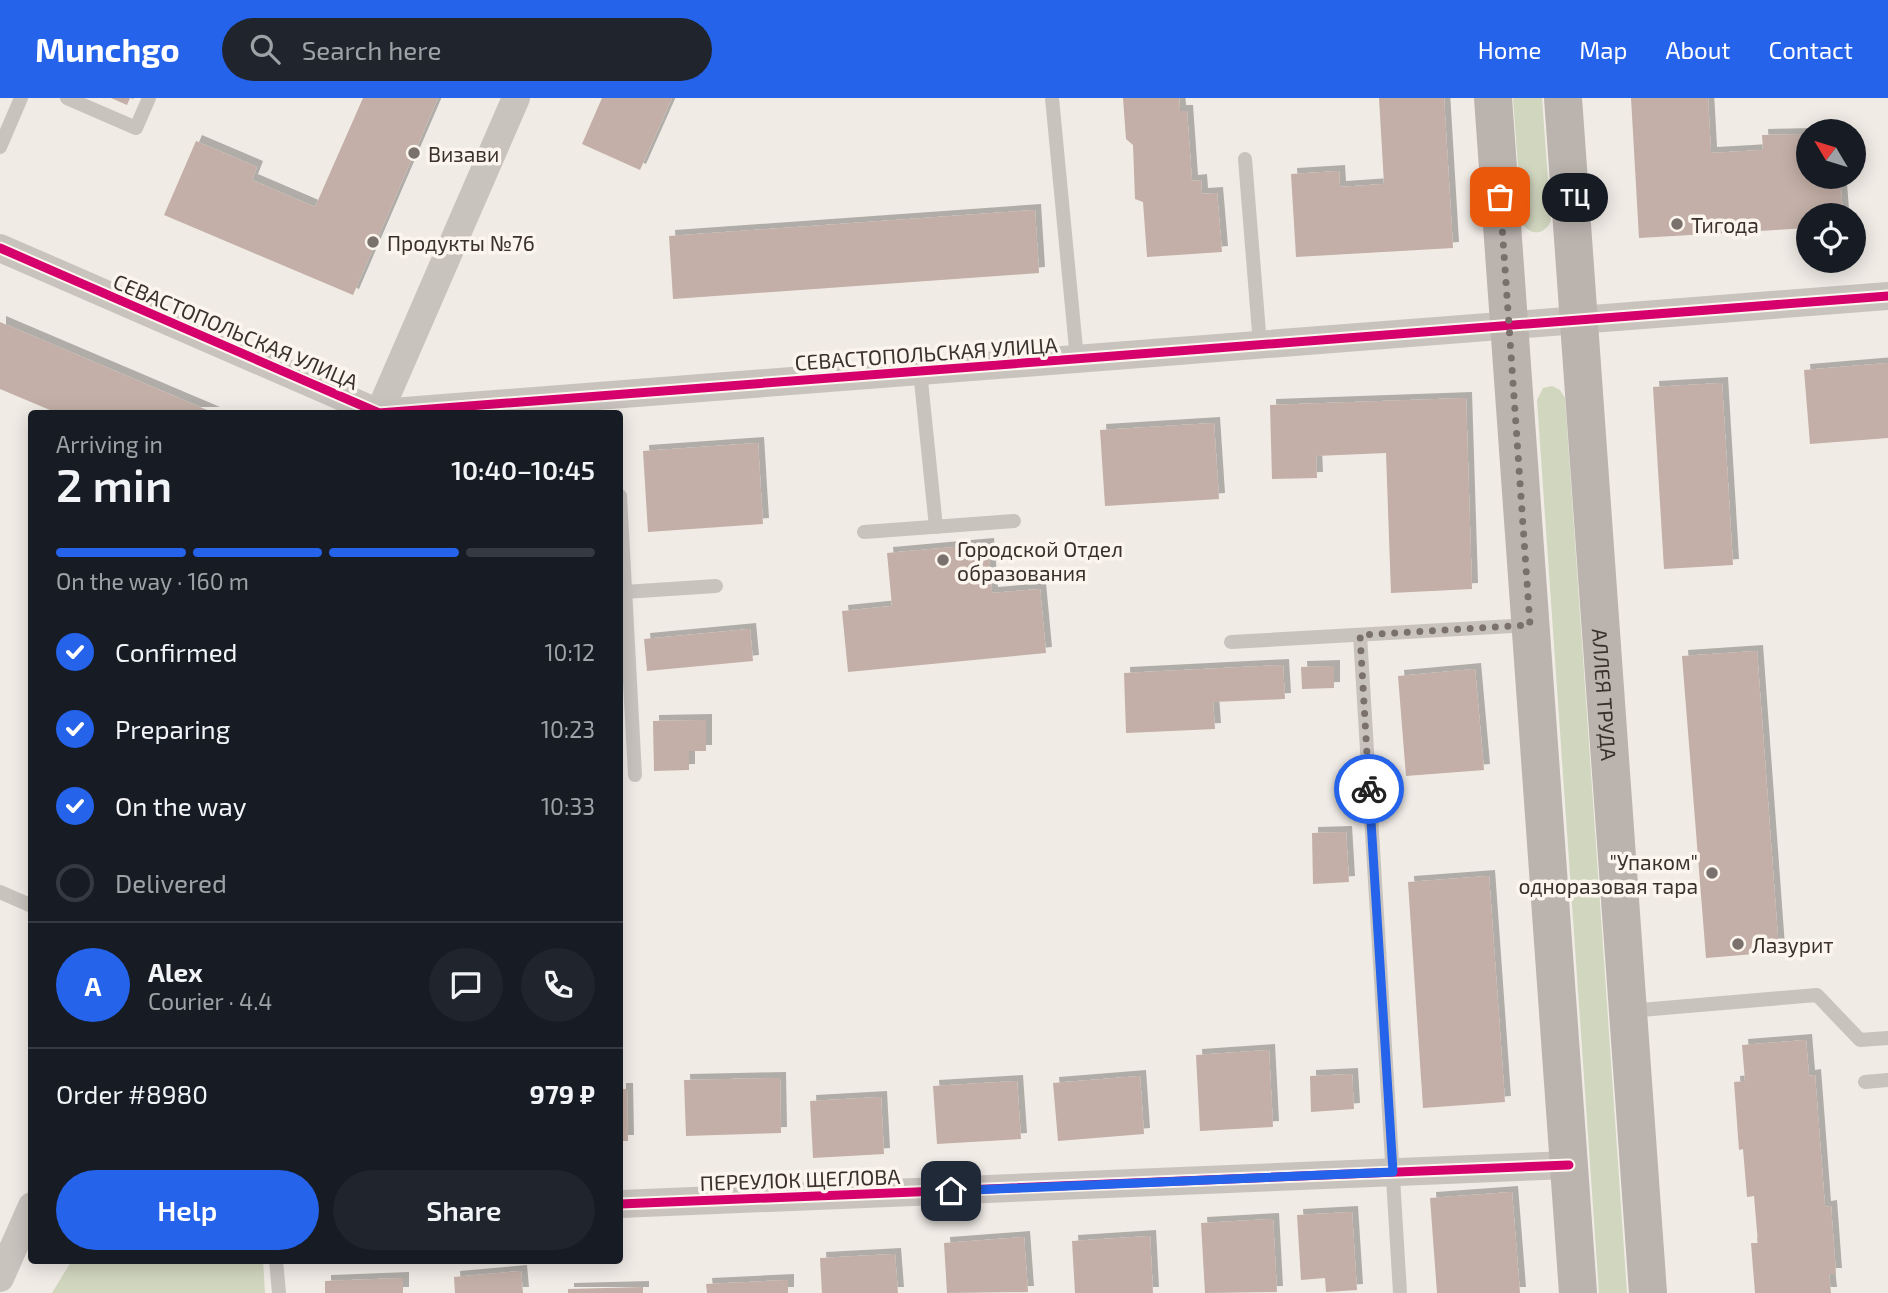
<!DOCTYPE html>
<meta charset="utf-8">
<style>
:root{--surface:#171b24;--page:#20242c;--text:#f1f3f6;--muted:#9ea1a6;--line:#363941;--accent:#2563eb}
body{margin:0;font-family:"Exo 2",sans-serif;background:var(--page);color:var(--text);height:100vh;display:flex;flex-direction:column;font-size:26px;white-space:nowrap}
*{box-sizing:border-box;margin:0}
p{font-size:23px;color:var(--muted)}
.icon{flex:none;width:38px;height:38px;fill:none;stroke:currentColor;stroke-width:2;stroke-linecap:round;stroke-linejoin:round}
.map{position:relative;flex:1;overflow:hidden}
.drawer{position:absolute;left:28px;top:312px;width:595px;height:854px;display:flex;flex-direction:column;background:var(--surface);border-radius:7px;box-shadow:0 4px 18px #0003}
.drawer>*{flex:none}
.needle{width:46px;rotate:308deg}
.controls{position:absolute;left:1796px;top:21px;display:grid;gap:14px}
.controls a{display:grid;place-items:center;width:70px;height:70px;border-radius:50%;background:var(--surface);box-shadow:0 4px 18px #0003;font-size:35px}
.pin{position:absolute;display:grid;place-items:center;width:60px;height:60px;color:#fff;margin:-30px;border-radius:14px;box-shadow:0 4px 10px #0006}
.courier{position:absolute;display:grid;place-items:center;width:70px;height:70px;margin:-35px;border:5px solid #2563eb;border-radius:50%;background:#fff;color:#222;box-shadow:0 2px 9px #0007}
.bubble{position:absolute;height:49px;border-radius:24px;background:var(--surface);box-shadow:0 4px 18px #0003;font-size:23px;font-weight:600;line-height:49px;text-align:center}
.headline em{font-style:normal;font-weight:600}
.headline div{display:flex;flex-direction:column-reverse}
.headline{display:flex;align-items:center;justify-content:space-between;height:119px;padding:0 28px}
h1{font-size:46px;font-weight:600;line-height:52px}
.bar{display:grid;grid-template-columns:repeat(4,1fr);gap:10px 7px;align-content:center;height:84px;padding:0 28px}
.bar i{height:9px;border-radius:5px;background:var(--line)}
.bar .current{background:var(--accent)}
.bar p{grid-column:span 4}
.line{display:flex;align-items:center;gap:18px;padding:0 28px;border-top:2px solid var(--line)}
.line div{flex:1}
.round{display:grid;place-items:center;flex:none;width:74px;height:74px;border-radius:37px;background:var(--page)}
ol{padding:0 28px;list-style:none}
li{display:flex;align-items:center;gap:21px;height:77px}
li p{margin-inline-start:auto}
li .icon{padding:7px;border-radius:50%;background:var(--accent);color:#fff;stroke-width:4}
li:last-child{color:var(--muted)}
li i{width:38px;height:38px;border:4px solid var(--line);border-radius:50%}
.action{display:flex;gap:14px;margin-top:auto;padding:14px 28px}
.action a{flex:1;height:80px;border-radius:42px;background:var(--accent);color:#fff;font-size:28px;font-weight:600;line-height:80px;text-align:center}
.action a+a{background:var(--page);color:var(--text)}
header{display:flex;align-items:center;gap:42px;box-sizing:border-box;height:98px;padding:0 35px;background:var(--accent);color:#fff}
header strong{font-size:33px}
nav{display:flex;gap:38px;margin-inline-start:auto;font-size:24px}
.search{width:490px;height:63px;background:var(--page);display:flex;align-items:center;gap:18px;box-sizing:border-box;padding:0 24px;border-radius:38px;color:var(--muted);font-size:26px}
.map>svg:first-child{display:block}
</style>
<header>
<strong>Munchgo</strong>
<div class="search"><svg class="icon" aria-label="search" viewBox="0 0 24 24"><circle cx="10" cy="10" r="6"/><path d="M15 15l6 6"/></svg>Search here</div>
<nav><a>Home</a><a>Map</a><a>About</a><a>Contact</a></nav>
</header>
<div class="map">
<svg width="1888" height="1195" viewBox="0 0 1888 1195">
<defs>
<filter id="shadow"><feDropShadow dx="6" dy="-6" stdDeviation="0" flood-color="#0004"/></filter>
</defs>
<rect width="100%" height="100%" fill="#f0ebe5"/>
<g fill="#d1d6bf">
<path d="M 1513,0 L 1542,0 L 1551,123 C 1544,137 1531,139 1522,125 Z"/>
<path d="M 1552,288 L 1560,292 L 1565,300 L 1627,1195 L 1599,1195 L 1537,302 L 1543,290 Z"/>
<path d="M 72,1162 L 263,1162 L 265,1195 L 52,1195 Z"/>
</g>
<g fill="#c3afa7" filter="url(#shadow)">
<path d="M 111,0 L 130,0 L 127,7 Z"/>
<path d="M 363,0 L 438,0 L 353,197 L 164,117 L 196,43 L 257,69 L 252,82 L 315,109 Z"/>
<path d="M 602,0 L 672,0 L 640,72 L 582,46 Z"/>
<path d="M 1123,0 L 1179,0 L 1180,13 L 1187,13 L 1192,83 L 1201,82 L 1202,96 L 1217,95 L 1222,154 L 1147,159 L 1143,104 L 1135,101 L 1133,47 L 1126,41 Z"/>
<path d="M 1379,0 L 1444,0 L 1453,150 L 1296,159 L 1291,76 L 1339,73 L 1340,89 L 1384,86 Z"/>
<path d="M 1631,0 L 1708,0 L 1711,55 L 1763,52 L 1762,37 L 1808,36 L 1808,79 L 1840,79 L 1843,117 L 1808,117 L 1808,130 L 1639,140 Z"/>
<path d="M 1035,112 L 1039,175 L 673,201 L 669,138 Z"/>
<path d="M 0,224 L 214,315 L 57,315 L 0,291 Z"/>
<path d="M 1888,265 L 1888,340 L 1810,346 L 1804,272 Z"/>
<path d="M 1722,285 L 1733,467 L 1664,471 L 1653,289 Z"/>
<path d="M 1466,300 L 1472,491 L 1391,495 L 1386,355 L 1316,358 L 1317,380 L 1272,381 L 1270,307 Z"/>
<path d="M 1214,325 L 1219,401 L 1105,408 L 1100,332 Z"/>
<path d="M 758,345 L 763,426 L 648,434 L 643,353 Z"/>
<path d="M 988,446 L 992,495 L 1040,491 L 1046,555 L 848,574 L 842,513 L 892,508 L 887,455 Z"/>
<path d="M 750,531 L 753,563 L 647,573 L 644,541 Z"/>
<path d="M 1757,553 L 1779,854 L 1706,860 L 1682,558 Z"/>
<path d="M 1283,567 L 1285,601 L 1213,604 L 1215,631 L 1126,635 L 1124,575 Z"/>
<path d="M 1334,568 L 1334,590 L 1302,591 L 1301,569 Z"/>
<path d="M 1475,571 L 1484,672 L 1406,678 L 1398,578 Z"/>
<path d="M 706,622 L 706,653 L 689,653 L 689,672 L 654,673 L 653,623 Z"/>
<path d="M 1346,734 L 1349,784 L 1313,786 L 1312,735 Z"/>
<path d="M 1489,778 L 1505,1004 L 1423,1010 L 1408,784 Z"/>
<path d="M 1806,942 L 1809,978 L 1815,977 L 1825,1109 L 1831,1108 L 1836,1176 L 1829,1176 L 1831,1195 L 1755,1195 L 1751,1145 L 1758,1145 L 1754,1098 L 1747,1099 L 1743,1051 L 1739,1052 L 1734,984 L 1745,983 L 1742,947 Z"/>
<path d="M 1269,952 L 1273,1029 L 1200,1033 L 1196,957 Z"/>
<path d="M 1352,976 L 1354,1011 L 1311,1014 L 1310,978 Z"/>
<path d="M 1140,978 L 1144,1036 L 1058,1043 L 1053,985 Z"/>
<path d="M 780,980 L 781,1035 L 686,1038 L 684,982 Z"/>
<path d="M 1017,983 L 1021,1041 L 937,1046 L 933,988 Z"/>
<path d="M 620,991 L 627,991 L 628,1043 L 620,1043 Z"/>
<path d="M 881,999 L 884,1056 L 813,1060 L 810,1003 Z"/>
<path d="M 1512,1094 L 1520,1195 L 1437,1195 L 1430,1100 Z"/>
<path d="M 1352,1114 L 1357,1192 L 1326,1194 L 1325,1180 L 1301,1182 L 1297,1117 Z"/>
<path d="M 1273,1121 L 1277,1194 L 1205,1195 L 1201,1125 Z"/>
<path d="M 1150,1138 L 1153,1195 L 1075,1195 L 1072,1143 Z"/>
<path d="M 1024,1139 L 1028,1194 L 947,1195 L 944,1145 Z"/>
<path d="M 895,1156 L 898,1195 L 822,1195 L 820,1160 Z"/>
<path d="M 521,1173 L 523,1195 L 455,1195 L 454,1179 Z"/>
<path d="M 403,1180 L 403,1195 L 325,1195 L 325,1183 Z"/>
<path d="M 788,1182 L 788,1195 L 707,1195 L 706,1186 Z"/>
<path d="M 643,1189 L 643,1195 L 568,1195 L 568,1191 Z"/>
</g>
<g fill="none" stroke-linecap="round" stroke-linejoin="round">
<g stroke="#c9c3be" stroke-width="14">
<path d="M 67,0 L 136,30 L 149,0"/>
<path d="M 1052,0 L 1077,261"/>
<path d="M 0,49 L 21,0"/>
<path d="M 1245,61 L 1260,247"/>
<path d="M 920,273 L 936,429"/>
<path d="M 620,398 L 635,677"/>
<path d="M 864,434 L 1014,423"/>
<path d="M 624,494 L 716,488"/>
<path d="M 1360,537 L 1400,1195"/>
<path d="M 1231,544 L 1530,527"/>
<path d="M 0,794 L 32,808"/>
<path d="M 1629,913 L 1817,897 L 1860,942 L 1888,940"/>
<path d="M 1865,984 L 1888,982"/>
<path d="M 276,1162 L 279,1195"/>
</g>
<g stroke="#c9c3be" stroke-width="28">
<path d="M 0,150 L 379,315 L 1888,198"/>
<path d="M 379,315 L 516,0"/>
<path d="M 620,1106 L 1569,1067"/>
<path d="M 0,1180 L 32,1108"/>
</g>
<g stroke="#bab3ae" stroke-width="38">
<path d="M 1493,0 L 1578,1195"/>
<path id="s1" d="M 1563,0 L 1648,1195"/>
</g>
<g stroke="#fbf5ee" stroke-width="13">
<g id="cycleway">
<path d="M 0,150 L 379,315 L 1888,198"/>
<path d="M 620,1106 L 1569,1067"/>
</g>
</g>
<use href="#cycleway" stroke="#d6006c" stroke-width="9"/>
</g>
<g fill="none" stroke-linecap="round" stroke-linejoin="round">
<path stroke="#7a716c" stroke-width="7" stroke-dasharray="0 12.6" d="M 1369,691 L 1360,537 L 1530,527 L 1500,99"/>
<path stroke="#2563eb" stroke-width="9" d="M 951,1093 L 1393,1074 L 1369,691"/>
</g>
<g fill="#7a716c" stroke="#fbf5ee" stroke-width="2.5">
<circle cx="414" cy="55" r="7"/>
<circle cx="1677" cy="126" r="7"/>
<circle cx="373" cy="144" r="7"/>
<circle cx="943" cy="462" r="7"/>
<circle cx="1712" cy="775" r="7"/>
<circle cx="1738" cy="846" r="7"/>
</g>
<g text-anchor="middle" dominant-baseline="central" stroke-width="7" stroke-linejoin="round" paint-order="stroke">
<g font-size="21" fill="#3b302b" stroke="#fbf5ee" text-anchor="start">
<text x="428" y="55">Визави</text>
<text x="1691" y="126">Тигода</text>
<text x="387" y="144">Продукты №76</text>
<text x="957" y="450">Городской Отдел<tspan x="957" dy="24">образования</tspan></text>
<text x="1698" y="763" text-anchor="end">"Упаком"<tspan x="1698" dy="24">одноразовая тара</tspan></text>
<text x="1752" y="846">Лазурит</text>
</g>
<g font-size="21" fill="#3b302b" stroke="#fbf5ee">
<text transform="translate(236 233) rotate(23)">СЕВАСТОПОЛЬСКАЯ УЛИЦА</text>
<text transform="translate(926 255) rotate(-4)">СЕВАСТОПОЛЬСКАЯ УЛИЦА</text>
<text stroke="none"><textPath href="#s1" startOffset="598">АЛЛЕЯ ТРУДА</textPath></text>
<text transform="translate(800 1081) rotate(-2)">ПЕРЕУЛОК ЩЕГЛОВА</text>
</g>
</g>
</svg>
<div class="controls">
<a><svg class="needle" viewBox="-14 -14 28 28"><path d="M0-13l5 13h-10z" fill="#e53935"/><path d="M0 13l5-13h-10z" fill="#9ea1a6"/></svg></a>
<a><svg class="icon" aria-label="locate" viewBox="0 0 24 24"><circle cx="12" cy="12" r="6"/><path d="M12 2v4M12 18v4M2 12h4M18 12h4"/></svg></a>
</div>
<div class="pin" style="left:1500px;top:99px;background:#ea580c"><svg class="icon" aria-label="bag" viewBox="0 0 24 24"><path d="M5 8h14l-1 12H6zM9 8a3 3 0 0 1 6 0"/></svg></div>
<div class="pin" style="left:951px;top:1093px;background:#1f2937"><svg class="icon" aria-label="home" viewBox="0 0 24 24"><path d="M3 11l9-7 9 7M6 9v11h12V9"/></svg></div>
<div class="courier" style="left:1369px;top:691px"><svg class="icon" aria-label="bike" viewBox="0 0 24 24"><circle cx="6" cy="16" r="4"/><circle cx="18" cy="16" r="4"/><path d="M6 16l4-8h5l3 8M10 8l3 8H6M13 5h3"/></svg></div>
<div class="bubble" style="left:1542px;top:75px;width:66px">ТЦ</div>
<section class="drawer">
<div class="headline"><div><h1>2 min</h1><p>Arriving in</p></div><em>10:40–10:45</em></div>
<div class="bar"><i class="current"></i><i class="current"></i><i class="current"></i><i></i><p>On the way · 160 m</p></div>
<ol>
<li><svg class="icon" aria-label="check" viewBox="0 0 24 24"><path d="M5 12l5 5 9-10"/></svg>Confirmed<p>10:12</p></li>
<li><svg class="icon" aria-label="check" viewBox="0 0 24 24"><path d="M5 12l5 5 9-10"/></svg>Preparing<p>10:23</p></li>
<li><svg class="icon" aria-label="check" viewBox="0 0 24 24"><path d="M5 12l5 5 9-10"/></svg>On the way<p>10:33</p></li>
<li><i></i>Delivered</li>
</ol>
<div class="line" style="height:126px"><b class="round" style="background:var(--accent);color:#fff">A</b><div><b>Alex</b><p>Courier · 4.4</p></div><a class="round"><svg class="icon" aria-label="chat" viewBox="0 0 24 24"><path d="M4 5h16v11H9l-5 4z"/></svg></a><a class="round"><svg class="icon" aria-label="phone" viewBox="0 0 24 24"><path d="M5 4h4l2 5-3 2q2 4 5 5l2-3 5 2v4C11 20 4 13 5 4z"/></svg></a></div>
<div class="line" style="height:91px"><div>Order #8980</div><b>979 ₽</b></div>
<div class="action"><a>Help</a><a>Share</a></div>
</section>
</div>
